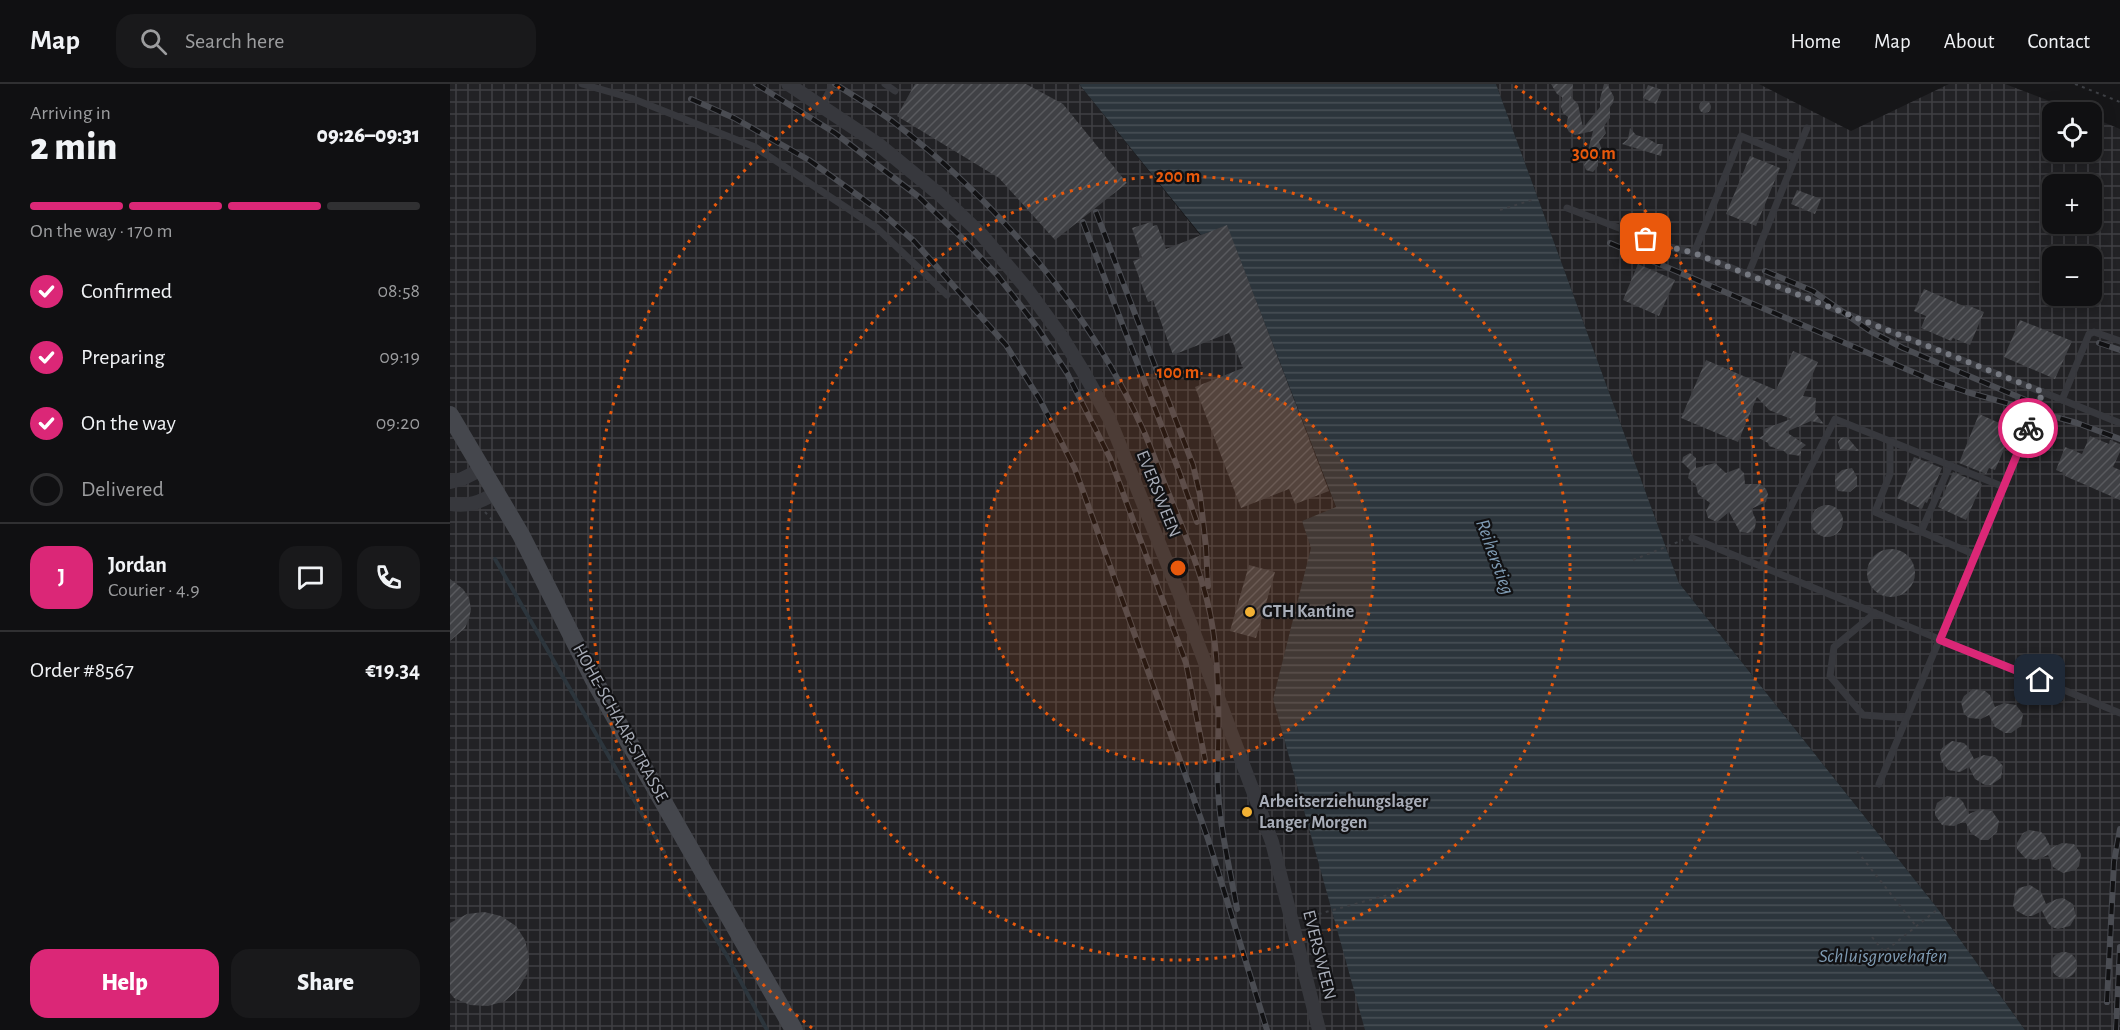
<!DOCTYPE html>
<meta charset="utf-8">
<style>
:root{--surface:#101012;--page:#19191b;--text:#f1f3f6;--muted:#9c9d9f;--line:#303032;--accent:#db2777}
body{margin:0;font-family:"Alegreya Sans",sans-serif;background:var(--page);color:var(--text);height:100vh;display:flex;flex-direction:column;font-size:22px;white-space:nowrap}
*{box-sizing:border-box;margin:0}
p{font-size:20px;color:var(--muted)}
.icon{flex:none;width:33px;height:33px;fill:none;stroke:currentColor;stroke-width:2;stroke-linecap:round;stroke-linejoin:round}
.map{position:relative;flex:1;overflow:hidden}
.panel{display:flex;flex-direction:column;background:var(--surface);width:450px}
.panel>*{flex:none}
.controls{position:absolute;left:1592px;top:18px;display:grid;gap:12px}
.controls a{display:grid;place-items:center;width:60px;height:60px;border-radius:12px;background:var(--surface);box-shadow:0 3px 15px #0003,0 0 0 2px var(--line);font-size:30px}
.pin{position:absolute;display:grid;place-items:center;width:51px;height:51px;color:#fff;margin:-26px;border-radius:12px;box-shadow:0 3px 9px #0006}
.courier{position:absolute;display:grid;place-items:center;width:60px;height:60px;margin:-30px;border:4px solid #db2777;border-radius:50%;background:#fff;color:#222;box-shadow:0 2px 8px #0007}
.summary em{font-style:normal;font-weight:800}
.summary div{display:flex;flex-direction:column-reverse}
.summary{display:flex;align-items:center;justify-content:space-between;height:102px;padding:0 30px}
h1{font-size:39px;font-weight:800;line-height:45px}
.bar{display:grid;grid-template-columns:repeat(4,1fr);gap:9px 6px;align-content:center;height:72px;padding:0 30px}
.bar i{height:8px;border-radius:4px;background:var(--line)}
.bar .active{background:var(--accent)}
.bar p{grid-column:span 4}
.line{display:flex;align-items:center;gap:15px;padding:0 30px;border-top:2px solid var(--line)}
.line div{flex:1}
.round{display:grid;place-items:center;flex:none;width:63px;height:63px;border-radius:18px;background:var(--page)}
ol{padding:0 30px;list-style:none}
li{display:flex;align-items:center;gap:18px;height:66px}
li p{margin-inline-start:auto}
li .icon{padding:6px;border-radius:50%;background:var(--accent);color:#fff;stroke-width:4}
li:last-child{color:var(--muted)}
li i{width:33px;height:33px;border:3px solid var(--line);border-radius:50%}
.action{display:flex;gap:12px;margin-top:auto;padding:12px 30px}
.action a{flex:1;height:69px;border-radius:18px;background:var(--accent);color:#fff;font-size:24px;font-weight:800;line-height:69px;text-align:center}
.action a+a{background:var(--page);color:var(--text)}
header{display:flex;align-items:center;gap:36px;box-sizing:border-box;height:84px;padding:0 30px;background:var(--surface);border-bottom:2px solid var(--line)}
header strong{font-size:28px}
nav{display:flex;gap:33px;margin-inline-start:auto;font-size:21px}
.search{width:420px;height:54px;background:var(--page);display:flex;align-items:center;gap:15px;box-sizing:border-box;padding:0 21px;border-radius:18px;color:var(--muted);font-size:22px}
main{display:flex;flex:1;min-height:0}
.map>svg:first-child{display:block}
</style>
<header>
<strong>Map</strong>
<div class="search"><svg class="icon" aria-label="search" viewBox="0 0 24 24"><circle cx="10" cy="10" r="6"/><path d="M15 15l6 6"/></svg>Search here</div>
<nav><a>Home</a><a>Map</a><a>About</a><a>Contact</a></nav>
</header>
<main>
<section class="panel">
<div class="summary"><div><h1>2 min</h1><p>Arriving in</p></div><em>09:26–09:31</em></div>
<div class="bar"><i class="active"></i><i class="active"></i><i class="active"></i><i></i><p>On the way · 170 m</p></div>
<ol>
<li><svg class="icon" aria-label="check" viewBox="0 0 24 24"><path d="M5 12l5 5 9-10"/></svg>Confirmed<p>08:58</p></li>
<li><svg class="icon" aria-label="check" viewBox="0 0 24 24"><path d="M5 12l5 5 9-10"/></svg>Preparing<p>09:19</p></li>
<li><svg class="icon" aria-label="check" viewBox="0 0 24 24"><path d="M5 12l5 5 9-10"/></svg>On the way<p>09:20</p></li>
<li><i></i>Delivered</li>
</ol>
<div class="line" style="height:108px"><b class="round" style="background:var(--accent);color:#fff">J</b><div><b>Jordan</b><p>Courier · 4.9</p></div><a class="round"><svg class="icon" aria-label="chat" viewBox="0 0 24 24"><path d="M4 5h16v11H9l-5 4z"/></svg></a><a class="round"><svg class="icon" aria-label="phone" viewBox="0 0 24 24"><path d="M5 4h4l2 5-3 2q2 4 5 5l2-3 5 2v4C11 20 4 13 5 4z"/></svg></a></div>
<div class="line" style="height:78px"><div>Order #8567</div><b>€19.34</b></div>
<div class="action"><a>Help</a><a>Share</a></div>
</section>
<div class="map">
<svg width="1670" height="946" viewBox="0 0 1670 946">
<defs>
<pattern id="industrial-grid" width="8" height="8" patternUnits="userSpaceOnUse" patternTransform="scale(1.5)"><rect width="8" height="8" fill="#222225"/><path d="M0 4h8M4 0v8" fill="none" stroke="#3f3f43"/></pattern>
<pattern id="water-rules" width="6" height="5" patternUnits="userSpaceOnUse" patternTransform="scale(1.5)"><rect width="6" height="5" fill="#2c353c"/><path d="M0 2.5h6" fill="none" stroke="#485056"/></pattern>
<pattern id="building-hatch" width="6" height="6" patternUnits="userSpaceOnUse" patternTransform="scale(1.5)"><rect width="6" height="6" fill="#404145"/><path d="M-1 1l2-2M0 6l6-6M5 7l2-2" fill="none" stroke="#595a5e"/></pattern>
</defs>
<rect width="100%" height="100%" fill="#161618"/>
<g fill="url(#industrial-grid)" fill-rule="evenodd">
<path d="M 0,0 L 629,0 L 750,151 L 777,141 L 886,424 L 852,437 L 862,464 L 823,615 L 916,946 L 0,946 Z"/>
<path d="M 1046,0 L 1309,0 L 1401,47 L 1499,0 L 1555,0 L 1628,28 L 1602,28 L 1602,68 L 1641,68 L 1641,33 L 1670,45 L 1670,946 L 1575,946 L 1488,825 L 1229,499 ZM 1602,100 L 1641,100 L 1641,140 L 1602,140 ZM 1602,172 L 1641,172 L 1641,212 L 1602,212 Z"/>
</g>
<path fill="url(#water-rules)" d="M 629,0 L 1046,0 L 1229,499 L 1488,825 L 1575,946 L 915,946 L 823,615 L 861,464 L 852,437 L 886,423 L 777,142 L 751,151 Z"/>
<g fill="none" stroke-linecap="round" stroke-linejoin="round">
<g stroke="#2c353c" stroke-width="4">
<path d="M 45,475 L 214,768"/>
<path d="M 234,804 L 277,872 L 317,946"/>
</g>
</g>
<g fill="url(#building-hatch)">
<path d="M 465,0 L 576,0 L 613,20 L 677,99 L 605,156 L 549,94 L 447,32 Z"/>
<path d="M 1101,0 L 1123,0 L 1121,13 L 1128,20 L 1133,44 L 1150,23 L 1150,15 L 1154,0 L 1157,0 L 1164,13 L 1163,19 L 1160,23 L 1160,34 L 1154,42 L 1156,49 L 1149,58 L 1152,66 L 1148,74 L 1148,82 L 1143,88 L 1136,86 L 1134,81 L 1139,73 L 1139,70 L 1136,74 L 1143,47 L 1125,51 L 1119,48 L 1116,42 L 1118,33 L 1113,29 L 1111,23 L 1112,13 L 1107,10 Z"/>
<path d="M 1198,1 L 1212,6 L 1206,20 L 1193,14 Z"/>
<circle cx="1255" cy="23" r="6"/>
<path d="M 1180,44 L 1186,51 L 1197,54 L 1207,60 L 1213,60 L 1211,72 L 1172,60 L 1178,55 Z"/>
<path d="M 1300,72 L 1330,84 L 1306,142 L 1276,130 Z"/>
<path d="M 1347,106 L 1371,115 L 1365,130 L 1341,120 Z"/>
<path d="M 701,138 L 703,142 L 707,141 L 716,165 L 777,141 L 879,407 L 845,420 L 839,405 L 791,424 L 745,303 L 793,284 L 779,249 L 723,271 L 703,216 L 698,218 L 683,177 L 692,174 L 682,144 Z"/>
<path d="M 1188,180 L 1225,196 L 1209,232 L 1173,216 Z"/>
<path d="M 1474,205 L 1516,223 L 1517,221 L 1534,228 L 1520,261 L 1503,254 L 1501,257 L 1471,244 L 1476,232 L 1464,227 Z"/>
<path d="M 1570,236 L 1622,257 L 1605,295 L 1554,273 Z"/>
<path d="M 1343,267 L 1368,278 L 1353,312 L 1366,314 L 1365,329 L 1374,340 L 1361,337 L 1336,348 L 1356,361 L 1351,365 L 1351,372 L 1337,370 L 1334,367 L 1319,362 L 1318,359 L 1309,354 L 1314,351 L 1314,345 L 1341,335 L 1319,326 L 1307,313 L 1288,358 L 1231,334 L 1256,276 L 1326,306 Z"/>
<path d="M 1529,330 L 1563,345 L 1545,386 L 1539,384 L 1536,390 L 1509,379 Z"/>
<path d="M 1640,352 L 1659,360 L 1660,356 L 1670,360 L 1670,368 L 1663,383 L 1670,386 L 1670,416 L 1615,392 L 1616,390 L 1606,386 L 1615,363 L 1632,370 Z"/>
<path d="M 1396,353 L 1398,354 L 1409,367 L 1390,365 L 1388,358 L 1391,354 Z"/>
<path d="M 1240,369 L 1246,374 L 1246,384 L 1265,379 L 1276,389 L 1289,384 L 1294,389 L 1295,400 L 1310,400 L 1316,405 L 1318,410 L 1316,418 L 1301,425 L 1306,436 L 1305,444 L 1302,448 L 1298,449 L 1290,448 L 1279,428 L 1267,438 L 1258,434 L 1256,427 L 1260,419 L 1248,410 L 1246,401 L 1238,394 L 1240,386 L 1232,378 L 1233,373 Z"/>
<path d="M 1464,373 L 1492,384 L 1477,419 L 1475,418 L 1472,425 L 1447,414 Z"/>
<path d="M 1402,384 L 1407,393 L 1407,402 L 1400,408 L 1388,407 L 1385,401 L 1385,392 L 1392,386 Z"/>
<path d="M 1503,388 L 1532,400 L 1516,436 L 1488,423 Z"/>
<circle cx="1377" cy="437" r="16"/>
<circle cx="1441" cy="489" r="24"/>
<path d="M 799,481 L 825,488 L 806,554 L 780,547 Z"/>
<path d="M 0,495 L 13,505 L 19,514 L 21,525 L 19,535 L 15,544 L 0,557 Z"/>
<path d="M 1523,605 L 1535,607 L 1540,611 L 1545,623 L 1554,619 L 1566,621 L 1573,630 L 1571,642 L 1561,649 L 1555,649 L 1545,643 L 1539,631 L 1531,635 L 1519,634 L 1514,630 L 1511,618 L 1514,612 Z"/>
<path d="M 1502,657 L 1514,659 L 1518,663 L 1524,675 L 1534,671 L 1545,673 L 1553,682 L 1551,694 L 1541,701 L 1535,701 L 1525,695 L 1519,683 L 1510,688 L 1498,686 L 1491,676 L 1490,670 L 1492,664 Z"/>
<path d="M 1497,712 L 1509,714 L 1513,718 L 1519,730 L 1530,725 L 1542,727 L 1549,737 L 1547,748 L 1538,756 L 1531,756 L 1521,749 L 1515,737 L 1504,742 L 1492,741 L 1485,731 L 1485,725 L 1487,719 Z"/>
<path d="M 1579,746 L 1591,748 L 1595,752 L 1601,764 L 1612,759 L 1624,760 L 1631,770 L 1629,782 L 1625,786 L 1613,789 L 1603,783 L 1598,771 L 1586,776 L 1575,774 L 1567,765 L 1567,759 L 1573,749 Z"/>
<path d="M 1580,801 L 1591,808 L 1596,820 L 1607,815 L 1613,814 L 1623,820 L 1626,832 L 1620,842 L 1608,845 L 1602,843 L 1598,839 L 1592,827 L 1582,832 L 1576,832 L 1565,826 L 1563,821 L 1565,809 L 1569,804 Z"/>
<path d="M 34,828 L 51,832 L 66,842 L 75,856 L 79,873 L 77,890 L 68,905 L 55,917 L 38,922 L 20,921 L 4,914 L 0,909 L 0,839 L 17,830 Z"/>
<circle cx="1614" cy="881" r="13"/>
</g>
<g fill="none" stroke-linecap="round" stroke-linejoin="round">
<g stroke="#3d3f44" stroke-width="2" stroke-dasharray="3 4.5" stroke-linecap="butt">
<path d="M 1625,0 L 1670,18"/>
<path d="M 1050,126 L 1085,115"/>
<path d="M 35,428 L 45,439"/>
<path d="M 1183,476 L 1233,456"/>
<path d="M 1407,767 L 1466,842"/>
<path d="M 854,834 L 945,809 L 954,795"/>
<path d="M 1422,853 L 1434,868 L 1488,825"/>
</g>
<g stroke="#37383d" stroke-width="7">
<path d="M 132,0 L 181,14 L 305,63 L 427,144 L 497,211"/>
<path d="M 435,0 L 445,7"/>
<path d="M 371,23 L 383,0"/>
<path d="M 1117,124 L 1216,162 L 1244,169 L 1670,339"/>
<path d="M 1244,169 L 1291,52 L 1345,74"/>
<path d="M 1298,191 L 1357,44"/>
<path d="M 1612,316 L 1639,250 L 1644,248 L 1670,257"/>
<path d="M 1440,357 L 1440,390 L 1425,428 L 1526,471"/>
<path d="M 1471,448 L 1500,381"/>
<path d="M 1242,454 L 1670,629"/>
<path d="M 1311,482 L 1385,335 L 1554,403"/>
<path d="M 1425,529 L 1384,563 L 1380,592 L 1413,631 L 1456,634"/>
<path d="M 1429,700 L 1593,308"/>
</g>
<g stroke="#37383d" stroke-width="14">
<path d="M 338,0 L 428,60 L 490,111 L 532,151 L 577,205 L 612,253 L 634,289 L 659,334 L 729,509 L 822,758 L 869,946"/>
<path d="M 0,398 L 12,395 L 32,385"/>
<path d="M 0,420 C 19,423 30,418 46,409"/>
</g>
<path stroke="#45474d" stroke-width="18" d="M 0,331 L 71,451 L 143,594 L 176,653 L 344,946"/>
<g stroke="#4a4c52" stroke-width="6">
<g id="rail">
<path d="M 306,0 L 385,49 L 469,113 L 512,154 L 548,192 L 587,243 L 617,289 L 660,374 L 736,579 L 755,676"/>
<path d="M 385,0 C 405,13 427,25 446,40 C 551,121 641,228 695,350 C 703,369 710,389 718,408 C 736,453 756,498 763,546 C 769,586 769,626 768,667 C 768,680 767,692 768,705 C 770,746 780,785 787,825"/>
<path d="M 241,15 L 284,34 L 359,76 L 431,128 L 464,157 L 556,261 L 590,316 L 625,385 L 734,687 L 758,755 L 817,946"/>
<path d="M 646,128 L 743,381 L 750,411 L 756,463 L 758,502"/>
<path d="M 633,138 L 727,382 L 747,438"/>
<path d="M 1160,159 L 1484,297 L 1517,308 L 1627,339 L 1670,355"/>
<path d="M 1315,187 L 1363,207 L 1420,247 L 1453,264 L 1578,317"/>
<path d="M 1649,259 L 1670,266"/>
<path d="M 1657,918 L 1664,778 L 1670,745"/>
<path d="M 1666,946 L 1670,863"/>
</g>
</g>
<use href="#rail" stroke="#111113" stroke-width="4" stroke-dasharray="11" stroke-linecap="butt"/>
</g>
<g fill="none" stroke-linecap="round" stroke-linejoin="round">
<path stroke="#757880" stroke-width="6" stroke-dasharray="0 10.8" d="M 1196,155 L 1216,162 L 1244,169 L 1593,308 L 1578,344"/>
<path stroke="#db2777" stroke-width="8" d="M 1578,344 L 1490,556 L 1590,596"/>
</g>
<circle cx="728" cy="484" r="196" fill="#e8590c" fill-opacity=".12"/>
<g fill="none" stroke="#e8590c" stroke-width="3" stroke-dasharray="3 6">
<circle cx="728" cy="484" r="196"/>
<circle cx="728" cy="484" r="392"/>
<path d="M362 944A588 588 0 0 1 391 2M1065 2A588 588 0 0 1 1094 944"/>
</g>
<g fill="#f2b134" stroke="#111113" stroke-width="2">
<circle cx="800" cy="528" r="6"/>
<circle cx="797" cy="728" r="6"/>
</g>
<g text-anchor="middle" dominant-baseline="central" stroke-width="4.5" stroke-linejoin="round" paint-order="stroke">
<g font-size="18" fill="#a8adb8" stroke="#111113">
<text transform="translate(708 410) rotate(68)">EVERSWEEN</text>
<text transform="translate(170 639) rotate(61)">HOHE-SCHAAR-STRASSE</text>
<text transform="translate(869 871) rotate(76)">EVERSWEEN</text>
</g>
<g font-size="18" font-weight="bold" fill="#a8adb8" stroke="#111113" text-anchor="start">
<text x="812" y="528">GTH Kantine</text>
<text x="809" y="718">Arbeitserziehungslager<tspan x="809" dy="21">Langer Morgen</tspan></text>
</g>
<g font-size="20" font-style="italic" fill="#7f9bb3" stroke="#111113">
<text transform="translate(1045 473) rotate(70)">Reiherstieg</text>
<text x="1433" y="872">Schluisgrovehafen</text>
</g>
</g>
<circle cx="728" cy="484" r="9" fill="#e8590c" stroke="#111113" stroke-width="3"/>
<g font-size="18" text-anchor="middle" font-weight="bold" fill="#e8590c" stroke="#111113" stroke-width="4.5" stroke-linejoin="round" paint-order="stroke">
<text x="1144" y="75">300 m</text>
<text x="728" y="98">200 m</text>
<text x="728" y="294">100 m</text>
</g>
</svg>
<div class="controls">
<a><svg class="icon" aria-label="locate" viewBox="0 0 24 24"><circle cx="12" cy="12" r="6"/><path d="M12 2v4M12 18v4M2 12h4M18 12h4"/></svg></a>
<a>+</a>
<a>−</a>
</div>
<div class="pin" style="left:1196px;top:155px;background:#ea580c"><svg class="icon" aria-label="bag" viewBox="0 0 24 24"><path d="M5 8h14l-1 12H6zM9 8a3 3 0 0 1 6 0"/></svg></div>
<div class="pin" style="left:1590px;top:596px;background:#1f2937"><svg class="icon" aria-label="home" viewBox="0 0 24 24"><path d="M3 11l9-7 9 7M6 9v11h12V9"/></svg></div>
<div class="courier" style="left:1578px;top:344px"><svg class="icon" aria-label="bike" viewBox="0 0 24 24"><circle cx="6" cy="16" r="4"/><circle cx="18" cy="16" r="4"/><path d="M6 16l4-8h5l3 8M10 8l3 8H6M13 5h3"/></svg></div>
</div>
</main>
